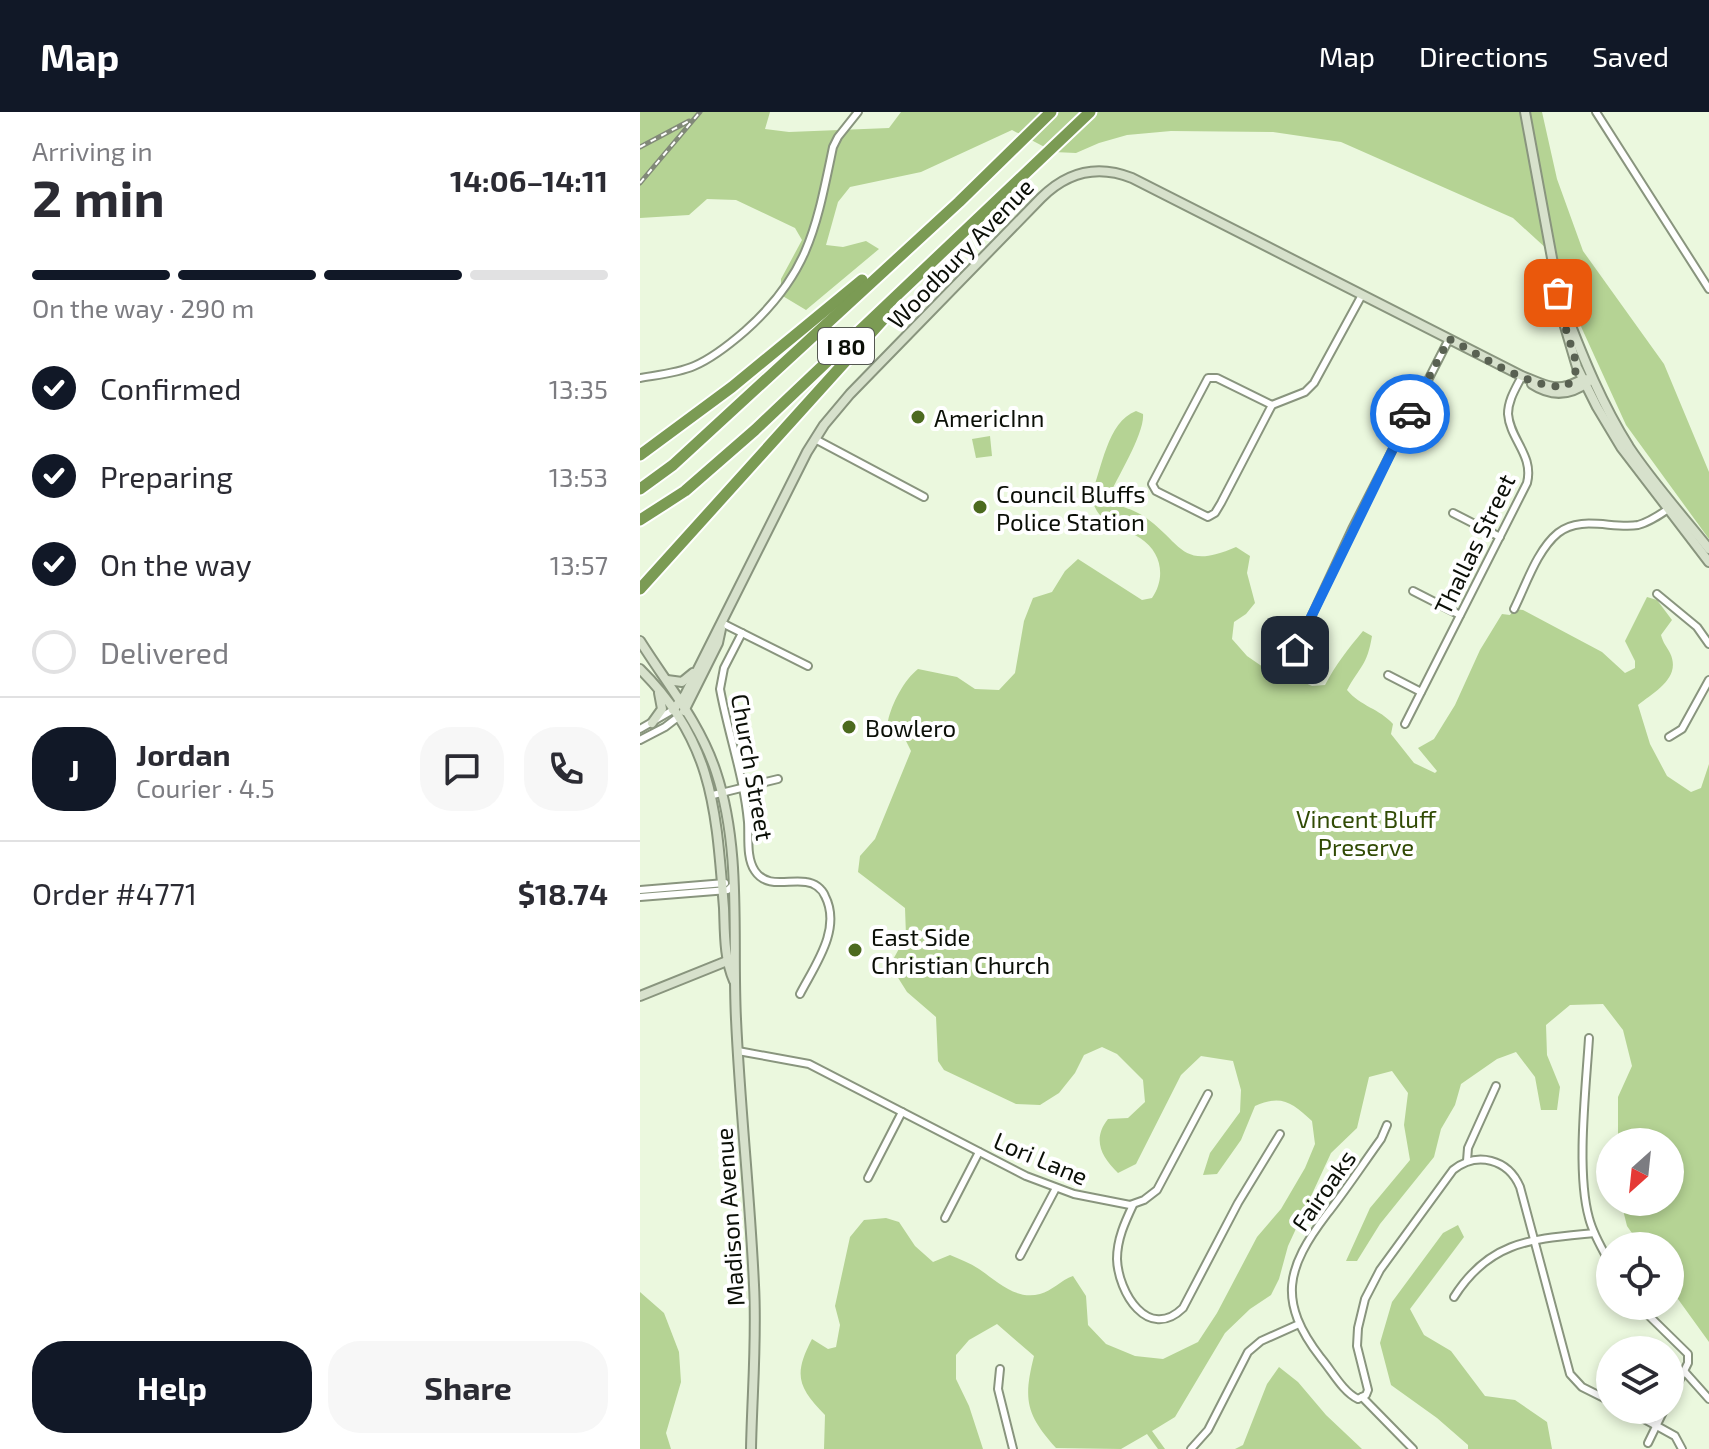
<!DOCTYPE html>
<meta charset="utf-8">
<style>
:root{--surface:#fff;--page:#f7f7f7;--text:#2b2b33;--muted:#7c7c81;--line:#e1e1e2;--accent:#111827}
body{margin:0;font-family:"Exo 2",sans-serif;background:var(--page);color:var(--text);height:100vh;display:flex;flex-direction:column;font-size:30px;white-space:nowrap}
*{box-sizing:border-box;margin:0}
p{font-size:26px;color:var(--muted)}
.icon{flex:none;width:44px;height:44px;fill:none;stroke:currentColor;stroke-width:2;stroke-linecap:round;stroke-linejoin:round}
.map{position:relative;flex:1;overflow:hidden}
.details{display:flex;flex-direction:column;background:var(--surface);width:640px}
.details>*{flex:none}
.needle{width:52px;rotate:207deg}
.fabs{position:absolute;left:956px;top:1016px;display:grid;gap:16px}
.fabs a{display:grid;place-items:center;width:88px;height:88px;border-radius:50%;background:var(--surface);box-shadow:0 4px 12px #0003;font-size:40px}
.pin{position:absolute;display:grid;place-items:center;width:68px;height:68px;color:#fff;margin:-34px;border-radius:16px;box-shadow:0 4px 12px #0006}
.courier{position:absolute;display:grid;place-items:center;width:80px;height:80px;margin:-40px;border:6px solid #1a73e8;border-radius:50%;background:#fff;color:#222;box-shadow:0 2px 10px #0007}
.headline em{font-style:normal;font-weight:700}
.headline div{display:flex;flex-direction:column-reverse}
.headline{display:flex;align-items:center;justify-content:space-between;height:136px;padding:0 32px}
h1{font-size:52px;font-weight:700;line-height:60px}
.bar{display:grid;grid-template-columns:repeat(4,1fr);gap:12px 8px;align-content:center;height:96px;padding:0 32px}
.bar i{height:10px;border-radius:6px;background:var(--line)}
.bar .active{background:var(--accent)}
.bar p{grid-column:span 4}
.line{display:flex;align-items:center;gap:20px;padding:0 32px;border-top:2px solid var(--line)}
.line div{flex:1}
.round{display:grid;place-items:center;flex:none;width:84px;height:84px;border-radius:32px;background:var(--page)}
ol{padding:0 32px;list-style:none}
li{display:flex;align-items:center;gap:24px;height:88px}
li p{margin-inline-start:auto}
li .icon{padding:8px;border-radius:50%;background:var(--accent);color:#fff;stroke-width:4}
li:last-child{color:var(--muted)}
li i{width:44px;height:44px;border:4px solid var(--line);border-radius:50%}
.action{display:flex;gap:16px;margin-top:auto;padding:16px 32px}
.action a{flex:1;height:92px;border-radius:32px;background:var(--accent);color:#fff;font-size:32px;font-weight:700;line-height:92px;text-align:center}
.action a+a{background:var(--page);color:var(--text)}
header{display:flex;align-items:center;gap:48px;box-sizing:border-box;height:112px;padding:0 40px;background:var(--accent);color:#fff}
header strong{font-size:38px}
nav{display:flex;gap:44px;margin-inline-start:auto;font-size:28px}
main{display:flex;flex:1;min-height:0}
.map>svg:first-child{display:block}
</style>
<header>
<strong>Map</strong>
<nav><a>Map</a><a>Directions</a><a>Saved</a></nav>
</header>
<main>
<section class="details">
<div class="headline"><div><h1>2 min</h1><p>Arriving in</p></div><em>14:06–14:11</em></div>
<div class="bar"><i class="active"></i><i class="active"></i><i class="active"></i><i></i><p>On the way · 290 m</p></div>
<ol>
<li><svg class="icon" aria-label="check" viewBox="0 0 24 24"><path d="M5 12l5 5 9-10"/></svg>Confirmed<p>13:35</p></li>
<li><svg class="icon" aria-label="check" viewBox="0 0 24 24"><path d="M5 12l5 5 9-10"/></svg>Preparing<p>13:53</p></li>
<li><svg class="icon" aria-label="check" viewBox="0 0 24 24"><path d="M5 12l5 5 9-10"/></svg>On the way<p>13:57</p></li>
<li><i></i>Delivered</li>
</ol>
<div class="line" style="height:144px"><b class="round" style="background:var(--accent);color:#fff">J</b><div><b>Jordan</b><p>Courier · 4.5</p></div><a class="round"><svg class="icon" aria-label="chat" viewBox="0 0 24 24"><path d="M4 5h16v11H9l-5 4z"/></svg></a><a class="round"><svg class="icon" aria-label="phone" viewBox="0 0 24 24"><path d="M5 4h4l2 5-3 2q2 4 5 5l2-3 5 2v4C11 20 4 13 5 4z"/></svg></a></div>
<div class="line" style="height:104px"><div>Order #4771</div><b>$18.74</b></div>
<div class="action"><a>Help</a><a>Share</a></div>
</section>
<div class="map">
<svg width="1069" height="1337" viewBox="0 0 1069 1337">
<rect width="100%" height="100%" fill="#ebf8de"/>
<g fill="#b5d394">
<path d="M 0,0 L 130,0 L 125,17 L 149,20 L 249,16 L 261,0 L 902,0 L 917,67 L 943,139 L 1024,252 L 1069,360 L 1069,427 L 986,313 L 938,208 L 920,149 L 873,106 L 701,30 L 633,20 L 531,19 L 487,23 L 459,31 L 436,41 L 414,40 L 372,18 L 281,60 L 210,75 L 198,90 L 186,133 L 203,135 L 226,129 L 239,137 L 166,198 L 141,183 L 141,167 L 162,128 L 155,116 L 96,88 L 67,87 L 49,103 L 0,106 Z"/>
<path d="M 496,299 L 503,302 C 505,321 477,366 468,386 L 470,391 C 482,394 494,398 505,405 C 543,432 541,459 596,435 L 610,444 L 607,461 L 615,491 L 606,502 L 594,510 L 592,527 L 607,544 L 633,562 L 652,565 L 672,574 L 685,573 C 696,552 708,537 723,519 L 732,524 C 727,554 720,554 707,578 C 720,594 740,597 753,612 L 751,622 L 774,651 L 795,661 L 797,659 L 778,636 L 794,627 L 815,593 L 840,538 L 862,502 L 870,503 L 874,497 L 883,498 L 962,540 L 985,561 L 995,556 L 995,549 L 985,529 L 1007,485 L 1017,488 L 1032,508 L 1021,523 C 1023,531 1027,535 1030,541 C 1042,566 1014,580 998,593 L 1010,632 L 1027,664 L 1051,680 L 1061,676 L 1069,652 L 1069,1230 L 1030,1176 L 1030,1134 L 1001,1134 L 987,1114 L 981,1090 L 1030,1090 L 1030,1030 L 978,1030 L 978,985 L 992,954 L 983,918 L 963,892 L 930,893 L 906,913 L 907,943 L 920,975 L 917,998 L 901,998 L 895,965 L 876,940 L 857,947 L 821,972 L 815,993 L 801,1017 L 794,1045 L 740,1112 L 717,1149 L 706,1149 L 730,1096 L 770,1048 L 764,1013 L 768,981 L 752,959 L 729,965 L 717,1016 L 691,1041 L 648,1134 L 639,1167 L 631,1183 L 610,1197 L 585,1221 L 535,1305 L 512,1319 L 525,1337 L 518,1337 L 507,1322 L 481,1337 L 416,1336 C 386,1302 383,1288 394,1244 L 357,1212 L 329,1228 L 316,1243 L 316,1267 L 329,1294 L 343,1337 L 184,1337 L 185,1303 C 158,1275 153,1263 172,1227 L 188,1237 L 196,1235 L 200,1213 L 195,1194 L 210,1125 L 224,1108 L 246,1106 L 259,1110 L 275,1134 L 293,1150 L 310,1143 C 319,1147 330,1151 339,1157 C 358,1170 375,1188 400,1182 C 412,1179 421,1168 433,1164 L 446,1184 L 448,1213 L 466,1232 L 495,1244 L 523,1247 L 558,1230 L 577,1201 L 617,1125 L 641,1097 L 665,1056 L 675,1032 L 672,1009 C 652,991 642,982 615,994 L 601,1028 L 577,1062 L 563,1063 L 570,1041 L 600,1000 L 601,978 L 593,949 L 561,944 L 541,963 L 496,1052 L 478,1061 C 461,1045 452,1027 468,1007 L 488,1006 L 505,990 L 503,968 L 477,942 L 462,935 L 444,943 L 435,961 L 419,981 L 400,993 L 376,992 L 304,958 L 298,949 L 296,905 L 267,880 L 250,853 L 266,824 L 265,796 L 218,760 L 220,744 L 235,727 L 271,639 L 263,623 L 248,609 C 252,591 264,568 278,557 L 317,565 L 335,577 L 359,578 L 375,561 L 384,509 L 393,486 L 412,480 L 425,459 L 438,447 L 502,488 L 512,486 C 526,466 522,440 500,426 C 479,412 457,414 451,383 C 462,357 467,310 496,299 Z"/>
<path d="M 350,324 L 352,344 L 336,346 L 332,327 Z"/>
<path d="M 818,1113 L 824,1125 L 770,1197 L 784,1223 L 811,1239 L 845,1284 L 875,1288 L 907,1310 L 912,1337 L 828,1337 L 828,1333 L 797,1306 L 751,1273 L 740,1231 L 752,1190 L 803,1121 Z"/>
<path d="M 0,1180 L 24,1201 L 39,1240 L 41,1270 L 26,1321 L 31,1337 L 0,1337 Z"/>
<path d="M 639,1255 L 658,1270 L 686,1303 L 722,1337 L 595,1337 L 603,1333 L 627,1272 Z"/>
</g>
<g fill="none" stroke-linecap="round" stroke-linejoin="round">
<g stroke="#89957e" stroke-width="10">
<g id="street">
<path d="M 956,0 L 1069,177"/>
<path d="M 0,266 C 17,263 38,261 54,254 C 73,246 90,232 105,219 C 169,162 176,116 193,35 L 198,25 L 218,0"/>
<path d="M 568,266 L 577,266 L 632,293 L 581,391 L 575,401 L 568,405 L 516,379 L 512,372 Z"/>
<path d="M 632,293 L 665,280 L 674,271 L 722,183"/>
<path d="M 175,327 L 284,385"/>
<path d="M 813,401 L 860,425"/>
<path d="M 773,479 L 820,503"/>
<path d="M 1017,482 L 1057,515 L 1069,532"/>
<path d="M 874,497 C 886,473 897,438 918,421 C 940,403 972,417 998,413 C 1010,410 1021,402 1031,395"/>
<path d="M 82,511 L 168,554"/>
<path d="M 102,521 L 84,556 L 80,577 C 88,621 104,665 108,710 C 109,725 106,746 115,759 C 127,777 149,767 166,770 C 175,771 182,777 185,784 C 202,817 175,853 160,882"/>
<path d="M 748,563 L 781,580"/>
<path d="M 643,565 L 712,417 L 809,227"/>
<path d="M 765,612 L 887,371 C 894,343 870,328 868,302 C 868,288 876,276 882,264"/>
<path d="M 0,617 L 33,598"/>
<path d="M 1029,625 L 1042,617 L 1069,568"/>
<path d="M 0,628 L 25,615 L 38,605"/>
<path d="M 73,683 L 138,667"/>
<path d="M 0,778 L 85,771"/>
<path d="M 0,785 L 88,778 L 92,774"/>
<path d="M 949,926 C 946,975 936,1060 949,1106 C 953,1122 962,1137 970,1151"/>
<path d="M 98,939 L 169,952 L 386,1064 L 434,1082 L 490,1093 L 504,1088 L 517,1078 L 568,982"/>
<path d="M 747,1013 L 741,1027 C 723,1052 706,1078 687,1102 C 646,1156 637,1189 681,1246 C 692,1259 703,1280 718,1287 L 726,1283 L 728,1278 L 717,1234 L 718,1216 L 725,1187 L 740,1158 L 813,1058 C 837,1039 868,1047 880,1075 L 930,1262 L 942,1275 L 970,1289"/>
<path d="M 827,1049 L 828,1036 L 856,974"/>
<path d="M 228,1066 L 262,1000"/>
<path d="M 493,1093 C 485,1110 477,1127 477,1147 C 478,1180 508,1230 543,1196 L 598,1091 L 640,1022"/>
<path d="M 305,1106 L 339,1040"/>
<path d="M 380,1144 L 416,1076"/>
<path d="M 814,1185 C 850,1128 893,1127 954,1121"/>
<path d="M 999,1194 L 1048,1242 L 1048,1251 L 1030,1287"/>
<path d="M 360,1257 L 358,1277 L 373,1337"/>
<path d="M 1044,1259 L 1069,1287"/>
<path d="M 722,1285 L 773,1337"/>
<path d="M 988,1298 L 1035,1324 L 1042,1337"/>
<path d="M 1008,1331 L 1024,1298"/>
<path d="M 551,1337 L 568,1318 L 608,1240 L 621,1229 L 659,1212"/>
</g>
</g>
<g stroke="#89957e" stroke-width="12">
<g id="secondary">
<path d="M 885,0 L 924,211 L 937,255 L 957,295 L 981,335 L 1069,450"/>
<path d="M 926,201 C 944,248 962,292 989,335 C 1013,371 1042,403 1069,437"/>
<path d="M 892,272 C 912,285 930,284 949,269"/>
<path d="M 0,529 C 27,572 60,611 76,660 C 102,738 92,826 96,907 C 100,996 110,1084 114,1173 C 117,1228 112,1283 111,1337"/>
<path d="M 0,557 C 74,630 76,699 84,796 C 85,820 84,846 94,869"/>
<path d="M 27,568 L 42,570 L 53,561"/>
<path d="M 33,598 L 45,583 L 167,340 L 184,313 L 210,282 L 401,86 C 427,60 457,52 492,66 L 882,264 C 895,269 913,279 927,274 C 936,272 941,266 951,267"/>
<path d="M 44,599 L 78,531 L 81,517"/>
<path d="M 12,611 L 22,597 L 19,581"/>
<path d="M 0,884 L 92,847"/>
</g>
</g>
<g stroke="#fff" stroke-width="15">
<g id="highway">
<path d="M 0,343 L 92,275 L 222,168"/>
<path d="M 0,377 L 33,353 L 319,90 L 411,0"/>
<path d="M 0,408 L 45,379 L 115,318 L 450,0"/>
<path d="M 0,477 L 250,200"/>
</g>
</g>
<use href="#street" stroke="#fff" stroke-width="6"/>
<use href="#secondary" stroke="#d7e1cc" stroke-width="8"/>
<use href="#highway" stroke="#7b9b54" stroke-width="11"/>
<g stroke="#818978" stroke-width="5">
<g id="rail">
<path d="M 0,35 L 49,9"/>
<path d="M 0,71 L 60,0"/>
</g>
</g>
<use href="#rail" stroke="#fff" stroke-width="2" stroke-dasharray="6" stroke-linecap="butt"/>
</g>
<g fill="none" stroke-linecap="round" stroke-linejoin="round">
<path stroke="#596152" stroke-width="8" stroke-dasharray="0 14.4" d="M 770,302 L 809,227 C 839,242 893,279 927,274 L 934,265 L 937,253 L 924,211 L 918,181"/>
<path stroke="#1a73e8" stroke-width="10" d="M 655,538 L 770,302"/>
</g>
<g fill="#4c6a1f" stroke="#fff" stroke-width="3">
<circle cx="278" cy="305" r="8"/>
<circle cx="340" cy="395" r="8"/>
<circle cx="209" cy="615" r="8"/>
<circle cx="215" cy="838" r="8"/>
</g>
<g text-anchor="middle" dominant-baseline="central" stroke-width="8" stroke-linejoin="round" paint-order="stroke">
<rect fill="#fff" stroke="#545751" stroke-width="2" x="178" y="216" width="56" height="36" rx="6"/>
<g font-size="22" font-weight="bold" fill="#0b0f07">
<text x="206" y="234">I 80</text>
</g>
<g font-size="24" fill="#0b0f07" stroke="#fff">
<text transform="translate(320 141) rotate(-46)">Woodbury Avenue</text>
<text transform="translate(834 432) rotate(-64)">Thallas Street</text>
<text transform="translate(113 655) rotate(80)">Church Street</text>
<text transform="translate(401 1046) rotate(23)">Lori Lane</text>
<text transform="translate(683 1078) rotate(-55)">Fairoaks</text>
<text transform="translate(89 1105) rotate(-94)">Madison Avenue</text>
</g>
<g font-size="24" fill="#0b0f07" stroke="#fff" text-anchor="start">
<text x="294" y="305">AmericInn</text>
<text x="356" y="381">Council Bluffs<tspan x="356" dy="28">Police Station</tspan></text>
<text x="225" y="615">Bowlero</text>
<text x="231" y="824">East Side<tspan x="231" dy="28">Christian Church</tspan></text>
</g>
<g font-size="24" fill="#314b05" stroke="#fff">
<text x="726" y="706">Vincent Bluff<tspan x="726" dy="28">Preserve</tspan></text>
</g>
</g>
</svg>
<div class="fabs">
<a><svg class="needle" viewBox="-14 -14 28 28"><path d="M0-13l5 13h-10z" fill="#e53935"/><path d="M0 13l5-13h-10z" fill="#7c7c81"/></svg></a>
<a><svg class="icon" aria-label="locate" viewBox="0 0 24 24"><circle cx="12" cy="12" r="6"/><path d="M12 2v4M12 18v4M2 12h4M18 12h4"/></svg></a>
<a><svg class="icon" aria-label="layers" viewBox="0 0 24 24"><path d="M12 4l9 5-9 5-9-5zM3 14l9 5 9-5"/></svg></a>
</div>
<div class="pin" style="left:918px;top:181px;background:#ea580c"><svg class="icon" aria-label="bag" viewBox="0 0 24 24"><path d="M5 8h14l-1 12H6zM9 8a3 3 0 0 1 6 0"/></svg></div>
<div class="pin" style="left:655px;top:538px;background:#1f2937"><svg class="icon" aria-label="home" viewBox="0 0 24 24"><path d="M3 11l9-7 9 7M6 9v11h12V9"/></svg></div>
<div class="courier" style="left:770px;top:302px"><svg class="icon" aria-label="car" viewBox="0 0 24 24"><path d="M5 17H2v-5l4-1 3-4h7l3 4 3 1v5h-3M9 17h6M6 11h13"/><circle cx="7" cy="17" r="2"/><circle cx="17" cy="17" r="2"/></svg></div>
</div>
</main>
